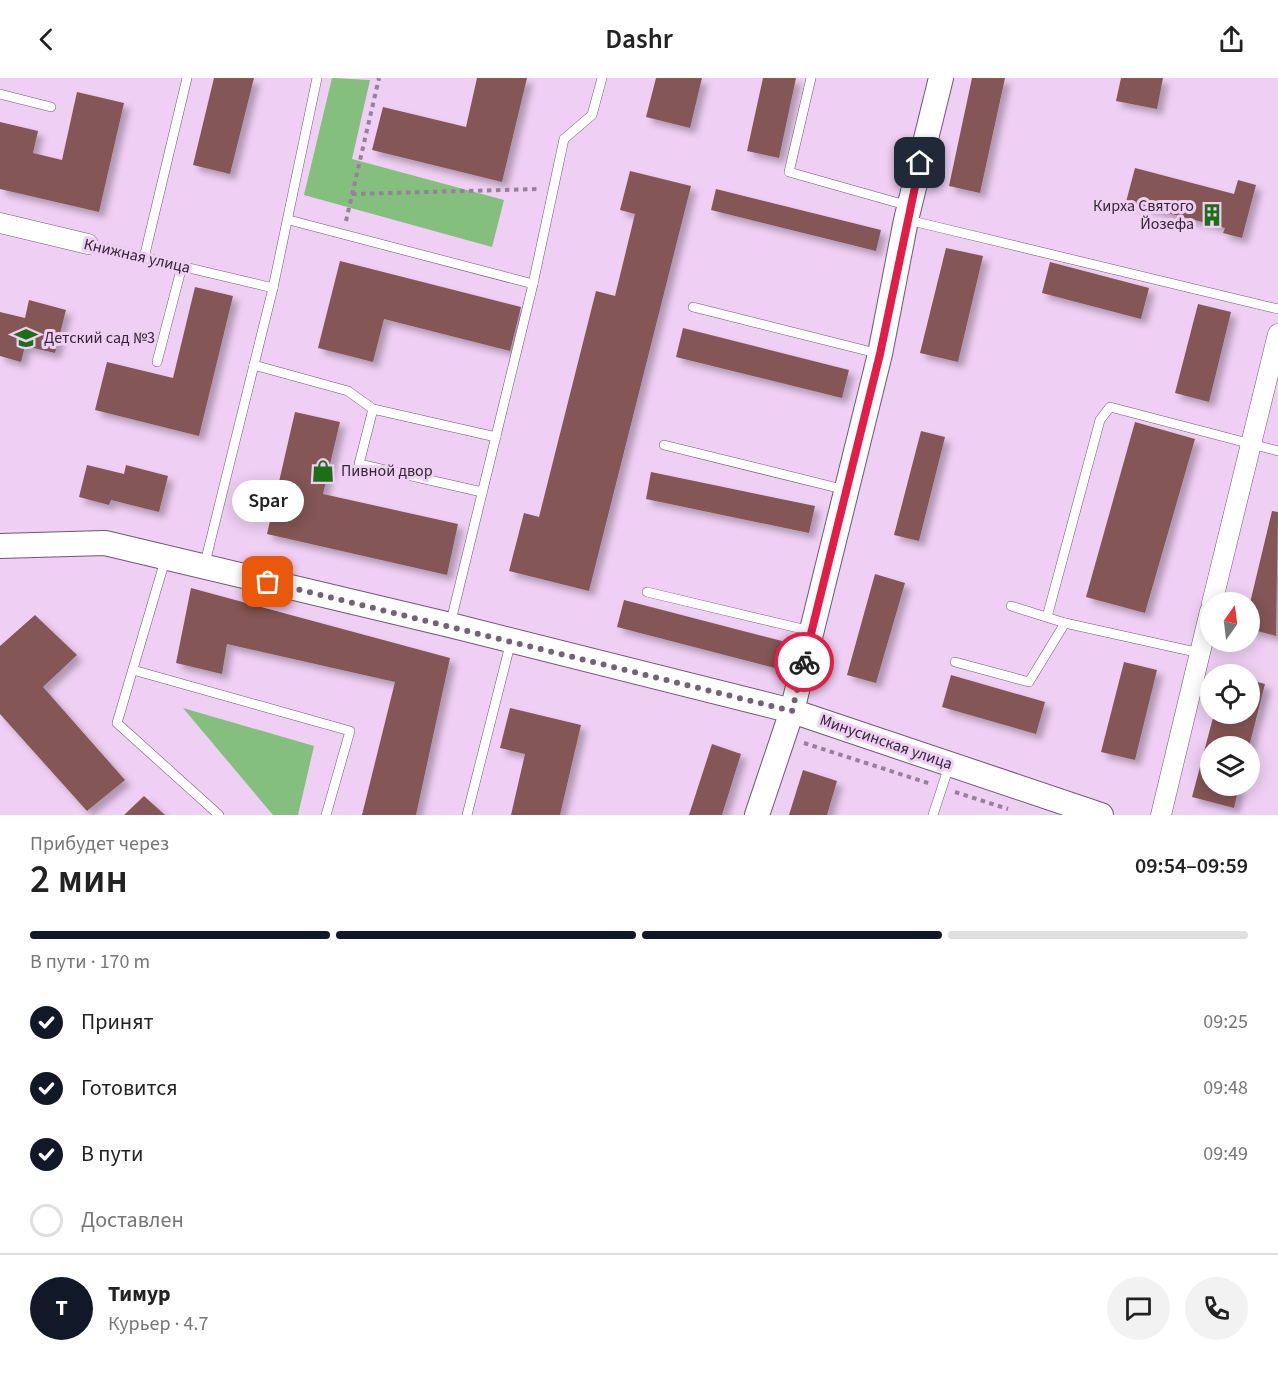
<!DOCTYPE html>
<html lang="ru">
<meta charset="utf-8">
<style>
:root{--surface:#fff;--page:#f2f2f2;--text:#222;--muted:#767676;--line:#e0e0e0;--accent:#111827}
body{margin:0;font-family:"Source Sans 3",sans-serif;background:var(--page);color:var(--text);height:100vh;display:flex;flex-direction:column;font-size:22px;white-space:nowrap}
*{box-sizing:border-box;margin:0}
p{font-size:20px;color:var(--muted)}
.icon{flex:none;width:33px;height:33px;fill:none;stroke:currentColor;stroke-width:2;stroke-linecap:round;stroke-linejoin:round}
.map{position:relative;height:737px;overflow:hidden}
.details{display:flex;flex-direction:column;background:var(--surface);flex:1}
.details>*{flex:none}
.needle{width:39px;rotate:14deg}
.controls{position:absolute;left:1200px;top:514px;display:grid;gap:12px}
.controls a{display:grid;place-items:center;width:60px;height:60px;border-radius:50%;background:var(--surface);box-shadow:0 3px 15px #0003;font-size:30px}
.pin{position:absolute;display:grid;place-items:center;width:51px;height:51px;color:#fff;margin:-26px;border-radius:12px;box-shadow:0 3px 9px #0006}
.courier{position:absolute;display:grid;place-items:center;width:60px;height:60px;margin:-30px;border:4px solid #e11d48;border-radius:50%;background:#fff;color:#222;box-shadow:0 2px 8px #0007}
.bubble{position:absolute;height:42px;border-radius:21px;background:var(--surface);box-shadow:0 3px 15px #0003;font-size:20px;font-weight:600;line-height:42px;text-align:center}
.overview em{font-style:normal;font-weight:600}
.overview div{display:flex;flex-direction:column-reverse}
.overview{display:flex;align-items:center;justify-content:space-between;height:102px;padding:0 30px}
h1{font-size:39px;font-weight:600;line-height:45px}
.bar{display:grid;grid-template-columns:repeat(4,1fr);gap:9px 6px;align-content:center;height:72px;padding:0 30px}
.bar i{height:8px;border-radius:4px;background:var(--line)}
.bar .on{background:var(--accent)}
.bar p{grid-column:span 4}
.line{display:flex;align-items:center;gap:15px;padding:0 30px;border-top:2px solid var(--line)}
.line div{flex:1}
.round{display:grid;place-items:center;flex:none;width:63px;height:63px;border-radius:32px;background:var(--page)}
ol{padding:0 30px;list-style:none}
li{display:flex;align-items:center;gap:18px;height:66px}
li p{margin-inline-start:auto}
li .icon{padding:6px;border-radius:50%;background:var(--accent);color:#fff;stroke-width:4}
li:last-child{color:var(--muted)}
li i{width:33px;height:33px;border:3px solid var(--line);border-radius:50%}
header{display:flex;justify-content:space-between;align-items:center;height:78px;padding:0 30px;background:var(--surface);font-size:27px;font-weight:600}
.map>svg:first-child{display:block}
</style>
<header><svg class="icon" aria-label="back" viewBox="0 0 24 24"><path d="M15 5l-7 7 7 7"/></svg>Dashr<svg class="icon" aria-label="share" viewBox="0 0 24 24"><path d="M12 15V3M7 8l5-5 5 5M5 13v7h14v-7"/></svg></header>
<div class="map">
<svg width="1278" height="737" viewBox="0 0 1278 737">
<defs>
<filter id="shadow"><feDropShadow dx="5.5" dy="5.5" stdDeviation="3" flood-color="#0004"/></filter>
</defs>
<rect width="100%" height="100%" fill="#efcff4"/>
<g fill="#84bf7e">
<path d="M 332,0 L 370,2 L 352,81 L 504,122 L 492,169 L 304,117 Z"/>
<path d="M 183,630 L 314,668 L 298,737 L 273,737 Z"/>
</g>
<g fill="#845755" filter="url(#shadow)">
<path d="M 214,0 L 254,0 L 230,96 L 193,87 Z"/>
<path d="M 477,0 L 527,0 L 502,104 L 372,72 L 383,29 L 466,49 Z"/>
<path d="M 656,0 L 702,0 L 690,50 L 646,39 Z"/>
<path d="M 763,0 L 796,0 L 779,80 L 747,73 Z"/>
<path d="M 972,0 L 1005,0 L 980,115 L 949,108 Z"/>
<path d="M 1121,0 L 1163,0 L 1157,31 L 1116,23 Z"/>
<path d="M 77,14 L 124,25 L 99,134 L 0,111 L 0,44 L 38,53 L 33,75 L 62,82 Z"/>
<path d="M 1135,90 L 1234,116 L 1238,102 L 1256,107 L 1242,160 L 1223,155 L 1225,150 L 1126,124 Z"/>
<path d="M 630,93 L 691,108 L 589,513 L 509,493 L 524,435 L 539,439 L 596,213 L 615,218 L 635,136 L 620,132 Z"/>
<path d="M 716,111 L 881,152 L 876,173 L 711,132 Z"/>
<path d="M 946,170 L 983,178 L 958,284 L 920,275 Z"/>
<path d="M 340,183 L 521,229 L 510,273 L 384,241 L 373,284 L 318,270 Z"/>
<path d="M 1050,184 L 1149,210 L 1141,241 L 1042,215 Z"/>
<path d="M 195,209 L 233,218 L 199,358 L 95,332 L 107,284 L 173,300 Z"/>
<path d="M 29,222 L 66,232 L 55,275 L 25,268 L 21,284 L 0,278 L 0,234 L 25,240 Z"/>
<path d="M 1198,226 L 1231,234 L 1209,324 L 1175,315 Z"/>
<path d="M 683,250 L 849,292 L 842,320 L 676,279 Z"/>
<path d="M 295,334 L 340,344 L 323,416 L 458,446 L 447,497 L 267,456 Z"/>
<path d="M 1135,344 L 1195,361 L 1145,535 L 1086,519 Z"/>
<path d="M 921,353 L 945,359 L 919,463 L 894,457 Z"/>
<path d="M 87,387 L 124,396 L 126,387 L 168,398 L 159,434 L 111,422 L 109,427 L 79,419 Z"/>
<path d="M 651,394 L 815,428 L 809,455 L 646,421 Z"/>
<path d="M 1272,433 L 1278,434 L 1276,558 L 1250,551 L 1250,525 Z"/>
<path d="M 875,496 L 905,505 L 876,605 L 847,597 Z"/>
<path d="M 191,510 L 450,580 L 416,737 L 362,737 L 395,604 L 227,566 L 222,596 L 176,585 Z"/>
<path d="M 624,522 L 782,563 L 775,590 L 617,549 Z"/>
<path d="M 35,537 L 77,577 L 43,609 L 125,702 L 87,733 L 0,636 L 0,568 Z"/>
<path d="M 1124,584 L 1157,592 L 1135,682 L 1101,674 Z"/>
<path d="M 951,597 L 1045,624 L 1036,656 L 942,629 Z"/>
<path d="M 1250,602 L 1265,606 L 1249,669 L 1210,669 L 1210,708 L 1239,708 L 1234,730 L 1192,719 L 1214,636 L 1250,636 Z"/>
<path d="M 510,630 L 581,647 L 560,737 L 511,737 L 525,676 L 500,670 Z"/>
<path d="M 712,666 L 741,676 L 722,737 L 689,737 Z"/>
<path d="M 803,692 L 837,703 L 827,737 L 789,737 Z"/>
<path d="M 144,718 L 165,737 L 124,737 Z"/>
</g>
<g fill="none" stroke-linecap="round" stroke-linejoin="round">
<g stroke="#715675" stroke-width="10">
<g id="service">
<path d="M 811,0 L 789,94 L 909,128"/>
<path d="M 0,16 L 51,29"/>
<path d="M 289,142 L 533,206 L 564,61 L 592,37 L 602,0"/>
<path d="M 908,142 L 1278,231"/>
<path d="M 88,166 L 273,210"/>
<path d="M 144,180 L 187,0"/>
<path d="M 693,229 L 880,276"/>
<path d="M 157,284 L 182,188"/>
<path d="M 254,287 L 348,313 L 373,331 L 496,359"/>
<path d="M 373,331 L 359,386 L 482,414"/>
<path d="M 664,367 L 846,412"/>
<path d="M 166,479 L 117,645 L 219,737"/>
<path d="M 204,489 L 273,210 L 317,0"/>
<path d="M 647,514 L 811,553"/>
<path d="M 1011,528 L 1065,545"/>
<path d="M 1047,539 L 1100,342 L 1110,329 L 1278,373"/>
<path d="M 450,547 L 533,206"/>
<path d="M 955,584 L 1029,604 L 1065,545 L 1200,575"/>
<path d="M 133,592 L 350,653 L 326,737"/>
<path d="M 467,737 L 511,563"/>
<path d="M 933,737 L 949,688"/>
</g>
</g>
<g stroke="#715675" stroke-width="21">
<g id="minor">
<path d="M 0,145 L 88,166"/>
<path d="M 1212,525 L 1278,256"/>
<path d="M 1161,737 L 1210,533"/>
</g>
</g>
<g stroke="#715675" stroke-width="26">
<g id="tertiary">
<path d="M 0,468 L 105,465 L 450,547 L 792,633 L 1101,737"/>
<path d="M 757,737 L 792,633 L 880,276 L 906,142 L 941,0"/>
</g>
</g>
<g stroke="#97809a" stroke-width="4" stroke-dasharray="4.5 4.5" stroke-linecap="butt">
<path d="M 352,116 L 540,111"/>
<path d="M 346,143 L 379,0"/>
<path d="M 804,665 L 931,706"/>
<path d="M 955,714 L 1008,731"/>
</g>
<use href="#service" stroke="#fff" stroke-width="9"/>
<use href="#minor" stroke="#fff" stroke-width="20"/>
<use href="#tertiary" stroke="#fff" stroke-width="24"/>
</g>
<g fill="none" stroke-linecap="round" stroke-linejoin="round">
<path stroke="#756278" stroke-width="6" stroke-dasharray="0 10.8" d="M 268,504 L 792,633 L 804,584"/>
<path stroke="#e11d48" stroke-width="8" d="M 804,584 L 880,276 L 920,85"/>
</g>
<defs>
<g id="building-bare" transform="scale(1.8)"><path d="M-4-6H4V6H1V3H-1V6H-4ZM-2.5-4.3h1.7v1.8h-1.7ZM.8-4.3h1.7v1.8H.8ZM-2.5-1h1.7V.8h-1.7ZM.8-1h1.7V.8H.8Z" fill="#1d6f16" stroke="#efcff4" stroke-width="2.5" paint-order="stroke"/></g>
<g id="school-bare" transform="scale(1.8)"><path d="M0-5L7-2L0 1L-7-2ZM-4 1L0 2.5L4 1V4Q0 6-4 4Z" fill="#1d6f16" stroke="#efcff4" stroke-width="2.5" paint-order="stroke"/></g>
<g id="shop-bare" transform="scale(1.8)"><path d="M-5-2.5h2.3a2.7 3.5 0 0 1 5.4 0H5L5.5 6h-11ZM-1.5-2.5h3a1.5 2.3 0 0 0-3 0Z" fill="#1d6f16" stroke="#efcff4" stroke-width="2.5" paint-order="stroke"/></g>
</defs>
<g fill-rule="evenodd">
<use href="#building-bare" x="1212" y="137"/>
<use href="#school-bare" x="26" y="260"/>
<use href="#shop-bare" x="323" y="393"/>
</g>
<g text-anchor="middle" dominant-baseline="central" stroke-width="6" stroke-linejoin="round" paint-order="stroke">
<g font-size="16" fill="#342735" stroke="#efcff4" text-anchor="start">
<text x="1194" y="128" text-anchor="end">Кирха Святого<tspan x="1194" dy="18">Йозефа</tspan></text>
<text x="44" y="260">Детский сад №3</text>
<text x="341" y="393">Пивной двор</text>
</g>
<g font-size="16" fill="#342735" stroke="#efcff4">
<text transform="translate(137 178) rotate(13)">Книжная улица</text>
<text transform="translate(886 664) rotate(19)">Минусинская улица</text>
</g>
</g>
</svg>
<div class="controls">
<a><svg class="needle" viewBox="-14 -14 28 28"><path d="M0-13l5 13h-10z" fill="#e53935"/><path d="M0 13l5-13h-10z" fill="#767676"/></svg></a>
<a><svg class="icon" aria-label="locate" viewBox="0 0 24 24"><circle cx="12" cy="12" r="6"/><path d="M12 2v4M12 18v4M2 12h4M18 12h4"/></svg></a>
<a><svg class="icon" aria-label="layers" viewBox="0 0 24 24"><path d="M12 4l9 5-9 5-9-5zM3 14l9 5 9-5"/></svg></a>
</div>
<div class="pin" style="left:268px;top:504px;background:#ea580c"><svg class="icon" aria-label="bag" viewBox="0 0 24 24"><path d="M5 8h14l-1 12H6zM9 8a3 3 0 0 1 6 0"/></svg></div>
<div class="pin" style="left:920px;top:85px;background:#1f2937"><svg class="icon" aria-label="home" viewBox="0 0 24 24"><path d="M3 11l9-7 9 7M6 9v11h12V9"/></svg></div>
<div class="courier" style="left:804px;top:584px"><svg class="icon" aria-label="bike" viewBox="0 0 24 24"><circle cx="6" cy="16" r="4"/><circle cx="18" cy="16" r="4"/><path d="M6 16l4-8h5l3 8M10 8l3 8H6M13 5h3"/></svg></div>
<div class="bubble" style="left:232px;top:402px;width:72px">Spar</div>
</div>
<section class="details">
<div class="overview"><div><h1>2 мин</h1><p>Прибудет через</p></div><em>09:54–09:59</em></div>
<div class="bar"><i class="on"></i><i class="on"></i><i class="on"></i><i></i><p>В пути · 170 m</p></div>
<ol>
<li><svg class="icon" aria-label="check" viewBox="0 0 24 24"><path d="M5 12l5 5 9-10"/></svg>Принят<p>09:25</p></li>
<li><svg class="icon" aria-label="check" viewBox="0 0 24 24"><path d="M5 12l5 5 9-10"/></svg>Готовится<p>09:48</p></li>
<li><svg class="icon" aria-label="check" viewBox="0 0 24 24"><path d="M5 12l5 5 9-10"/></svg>В пути<p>09:49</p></li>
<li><i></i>Доставлен</li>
</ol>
<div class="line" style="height:108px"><b class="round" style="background:var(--accent);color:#fff">Т</b><div><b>Тимур</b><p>Курьер · 4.7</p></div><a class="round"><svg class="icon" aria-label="chat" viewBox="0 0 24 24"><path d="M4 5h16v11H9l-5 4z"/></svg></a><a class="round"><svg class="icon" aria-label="phone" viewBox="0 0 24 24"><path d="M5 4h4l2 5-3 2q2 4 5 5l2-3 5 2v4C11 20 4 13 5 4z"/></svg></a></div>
</section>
